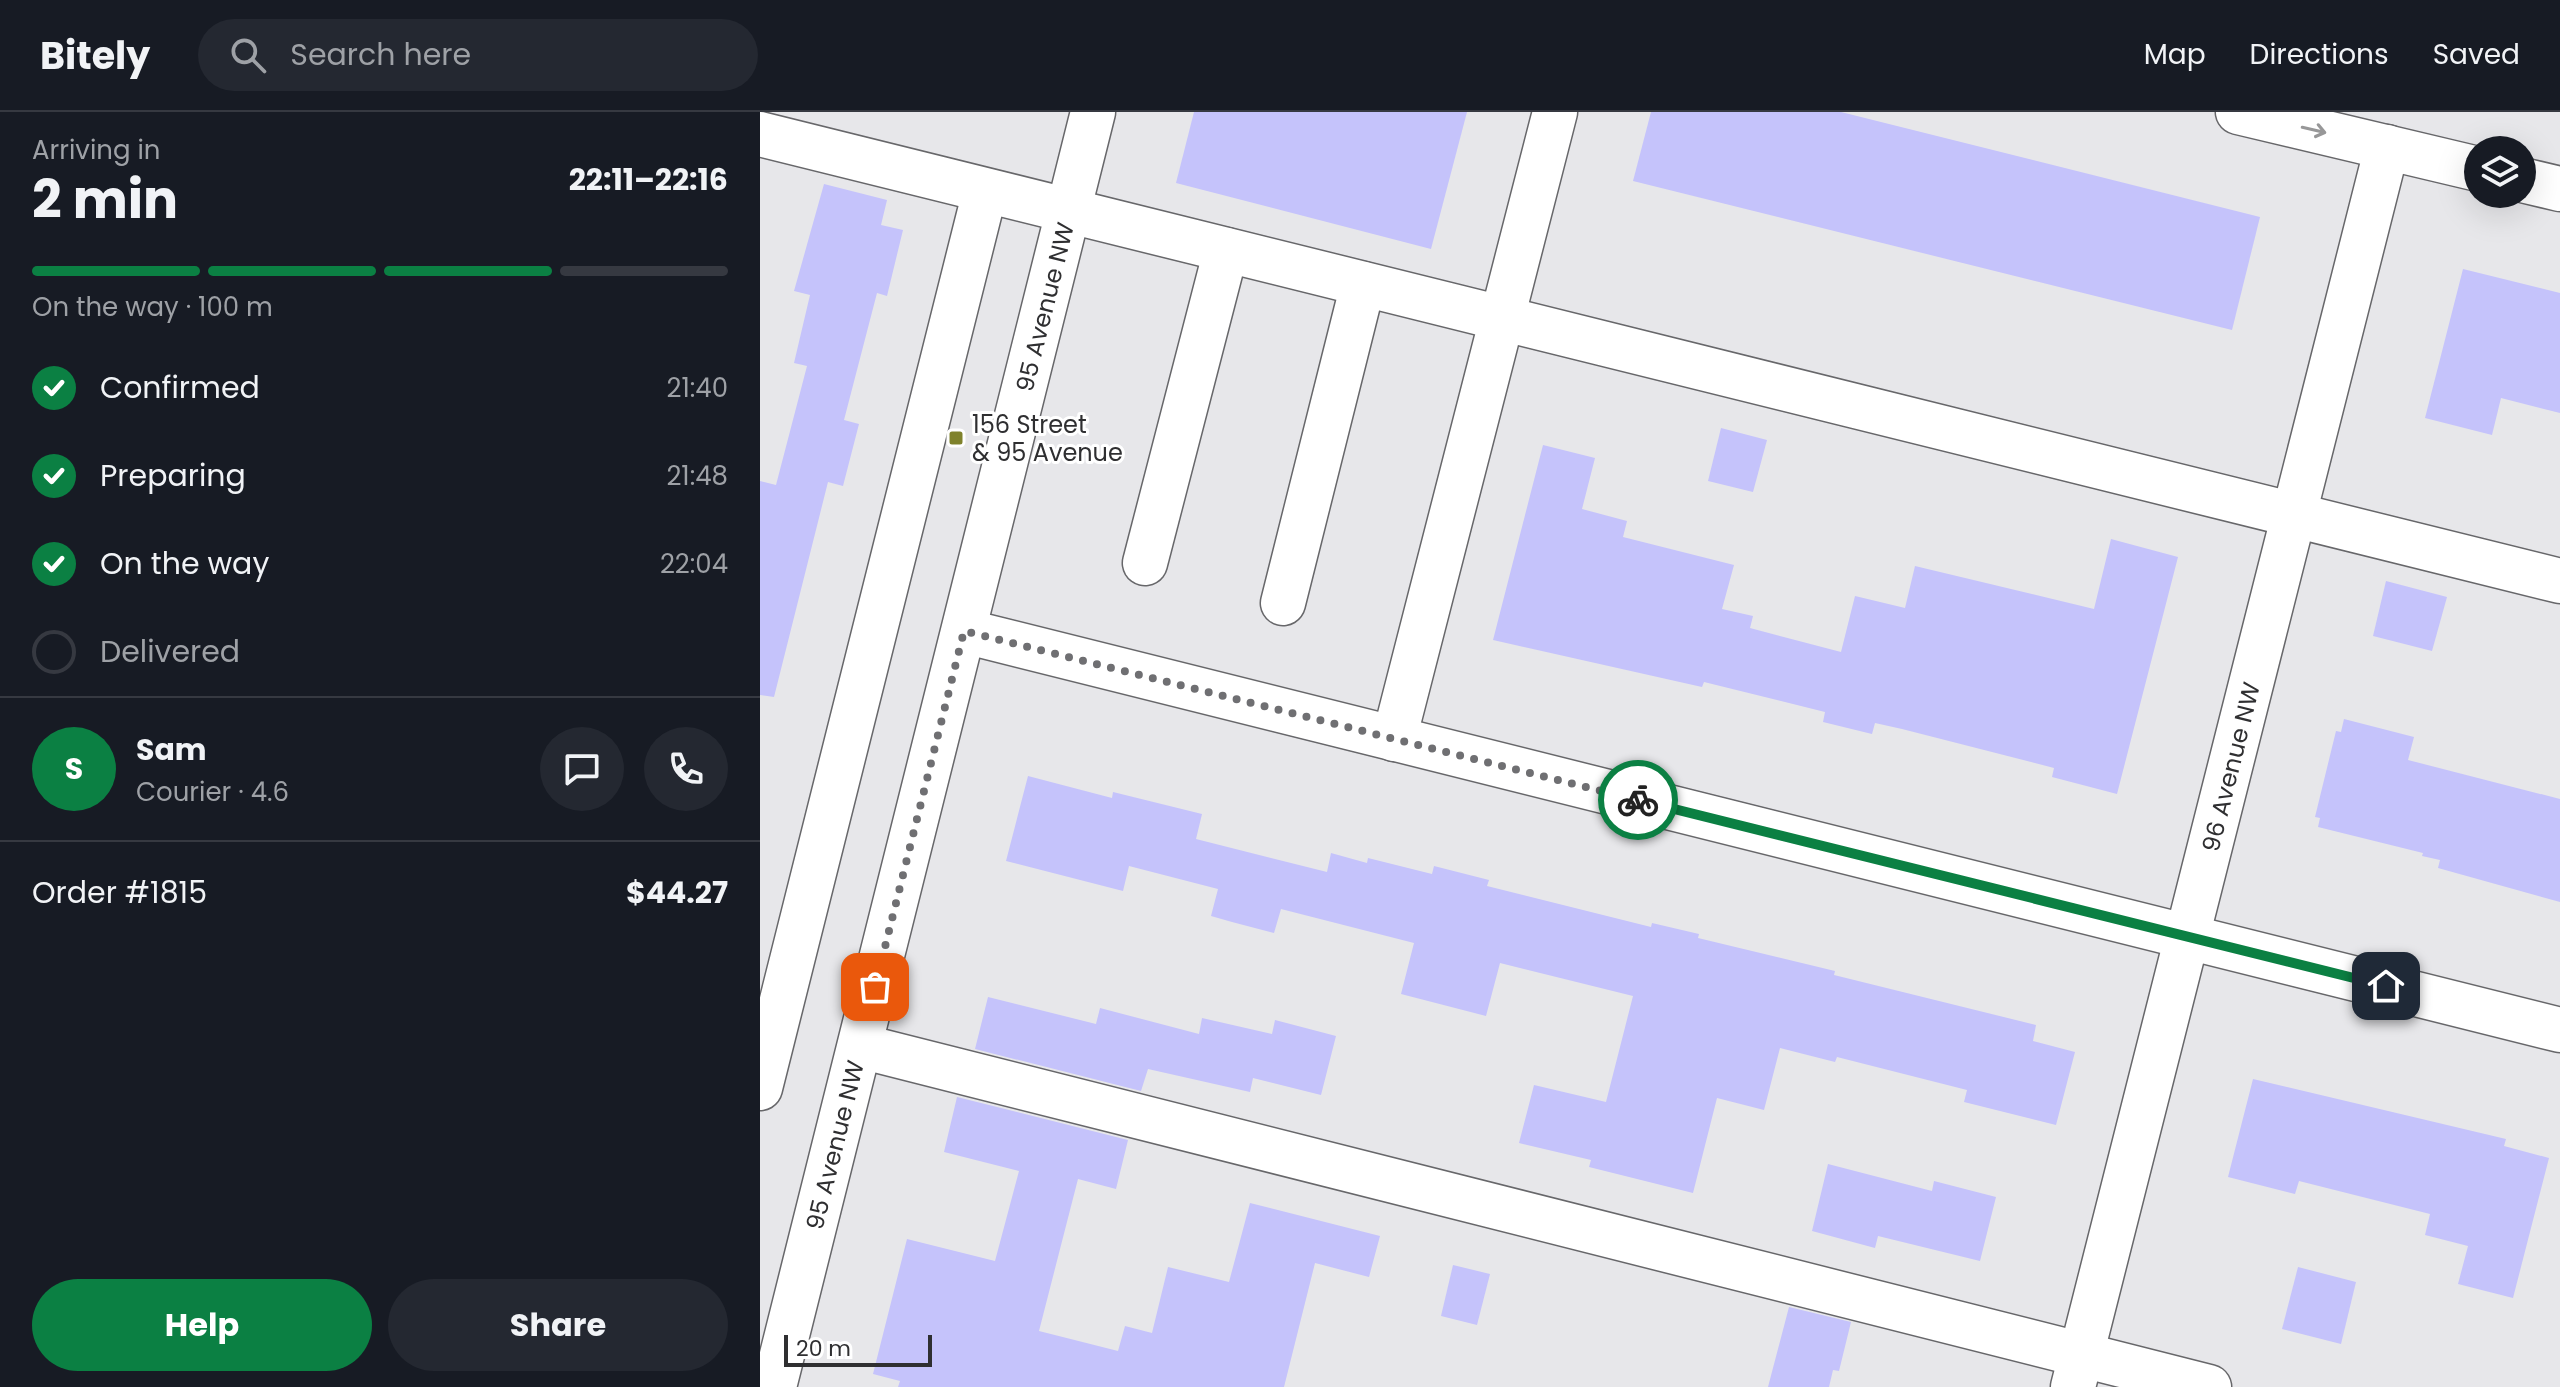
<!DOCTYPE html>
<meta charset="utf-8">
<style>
:root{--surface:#171b24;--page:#242831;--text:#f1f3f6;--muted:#9ea1a6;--line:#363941;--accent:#0b8043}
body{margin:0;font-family:Poppins,sans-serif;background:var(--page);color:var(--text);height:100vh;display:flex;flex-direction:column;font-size:30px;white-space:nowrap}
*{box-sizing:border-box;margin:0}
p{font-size:26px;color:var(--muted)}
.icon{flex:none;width:44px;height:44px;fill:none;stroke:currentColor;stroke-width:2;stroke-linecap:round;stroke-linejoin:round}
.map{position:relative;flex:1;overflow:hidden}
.details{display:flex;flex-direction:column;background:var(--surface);width:760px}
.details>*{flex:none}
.tools{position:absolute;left:1704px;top:24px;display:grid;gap:16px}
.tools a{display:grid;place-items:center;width:72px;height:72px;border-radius:50%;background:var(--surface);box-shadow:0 8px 32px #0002;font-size:40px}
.scale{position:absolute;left:24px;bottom:20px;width:148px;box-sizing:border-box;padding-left:8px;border:4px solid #2f2f31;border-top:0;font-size:22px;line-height:28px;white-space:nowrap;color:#2f2f31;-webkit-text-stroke:6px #fff;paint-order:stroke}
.pin{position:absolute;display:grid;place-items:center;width:68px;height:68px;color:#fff;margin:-34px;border-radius:16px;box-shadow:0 4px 12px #0006}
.courier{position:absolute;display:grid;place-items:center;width:80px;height:80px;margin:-40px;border:6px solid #0b8043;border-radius:50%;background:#fff;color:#222;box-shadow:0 2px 10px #0007}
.headline em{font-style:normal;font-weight:700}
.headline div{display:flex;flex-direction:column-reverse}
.headline{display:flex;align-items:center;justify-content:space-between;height:136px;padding:0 32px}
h1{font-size:52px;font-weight:700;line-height:60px}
.bar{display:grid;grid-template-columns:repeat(4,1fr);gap:12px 8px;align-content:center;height:96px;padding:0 32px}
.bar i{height:10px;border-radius:6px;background:var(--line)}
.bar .current{background:var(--accent)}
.bar p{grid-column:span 4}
.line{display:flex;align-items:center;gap:20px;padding:0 32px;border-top:2px solid var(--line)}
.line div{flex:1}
.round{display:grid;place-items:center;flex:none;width:84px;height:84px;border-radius:42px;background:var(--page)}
ol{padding:0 32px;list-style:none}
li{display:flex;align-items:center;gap:24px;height:88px}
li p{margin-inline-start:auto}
li .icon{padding:8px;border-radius:50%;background:var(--accent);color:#fff;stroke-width:4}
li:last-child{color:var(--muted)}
li i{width:44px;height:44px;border:4px solid var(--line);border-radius:50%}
.button{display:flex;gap:16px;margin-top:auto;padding:16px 32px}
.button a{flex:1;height:92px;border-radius:48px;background:var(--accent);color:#fff;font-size:32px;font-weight:700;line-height:92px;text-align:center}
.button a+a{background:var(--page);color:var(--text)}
header{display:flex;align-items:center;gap:48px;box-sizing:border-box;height:112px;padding:0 40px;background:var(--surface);border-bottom:2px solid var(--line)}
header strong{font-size:38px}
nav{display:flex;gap:44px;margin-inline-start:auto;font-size:28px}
.search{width:560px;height:72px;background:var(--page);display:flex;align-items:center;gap:20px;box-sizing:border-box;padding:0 28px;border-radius:44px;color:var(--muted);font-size:30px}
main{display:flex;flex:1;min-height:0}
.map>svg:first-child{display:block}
</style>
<header>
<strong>Bitely</strong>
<div class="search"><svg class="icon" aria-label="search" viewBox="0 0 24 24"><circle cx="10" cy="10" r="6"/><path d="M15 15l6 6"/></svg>Search here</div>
<nav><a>Map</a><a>Directions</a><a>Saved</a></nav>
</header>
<main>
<section class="details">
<div class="headline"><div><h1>2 min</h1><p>Arriving in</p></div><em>22:11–22:16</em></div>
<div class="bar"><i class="current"></i><i class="current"></i><i class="current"></i><i></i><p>On the way · 100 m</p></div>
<ol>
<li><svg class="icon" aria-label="check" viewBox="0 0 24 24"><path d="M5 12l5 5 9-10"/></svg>Confirmed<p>21:40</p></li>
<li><svg class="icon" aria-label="check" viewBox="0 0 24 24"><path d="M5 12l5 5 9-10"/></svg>Preparing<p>21:48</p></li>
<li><svg class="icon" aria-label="check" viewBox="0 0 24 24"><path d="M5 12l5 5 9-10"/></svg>On the way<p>22:04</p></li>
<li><i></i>Delivered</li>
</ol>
<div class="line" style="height:144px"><b class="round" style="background:var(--accent);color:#fff">S</b><div><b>Sam</b><p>Courier · 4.6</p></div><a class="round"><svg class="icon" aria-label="chat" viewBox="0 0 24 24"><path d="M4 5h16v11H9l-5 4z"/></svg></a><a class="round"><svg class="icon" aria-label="phone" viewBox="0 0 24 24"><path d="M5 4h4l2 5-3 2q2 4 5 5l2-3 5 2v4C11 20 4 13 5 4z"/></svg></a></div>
<div class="line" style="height:104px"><div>Order #1815</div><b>$44.27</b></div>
<div class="button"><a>Help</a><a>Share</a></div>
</section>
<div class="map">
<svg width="1800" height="1275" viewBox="0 0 1800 1275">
<rect width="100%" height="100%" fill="#e7e7ea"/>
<g fill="#c5c3fb">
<path d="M 434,0 L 707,0 L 671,137 L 416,71 Z"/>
<path d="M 891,0 L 1081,0 L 1500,105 L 1472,218 L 873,69 Z"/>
<path d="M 64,72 L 127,88 L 121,113 L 143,118 L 127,184 L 117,181 L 84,308 L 99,312 L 83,374 L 68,370 L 14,585 L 0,583 L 0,369 L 16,373 L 47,254 L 34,251 L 50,183 L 34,179 Z"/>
<path d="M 1703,157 L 1800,181 L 1800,301 L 1741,286 L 1732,323 L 1665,306 Z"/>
<path d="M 961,316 L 1007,328 L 993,380 L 948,369 Z"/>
<path d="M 783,333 L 835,346 L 822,397 L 867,409 L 863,425 L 974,453 L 962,497 L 993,504 L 990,516 L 1081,540 L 1095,484 L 1145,496 L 1155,454 L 1334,497 L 1351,427 L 1418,445 L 1357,682 L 1292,665 L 1294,656 L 1142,617 L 1115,611 L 1112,622 L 1063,610 L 1065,600 L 944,570 L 942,575 L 733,528 Z"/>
<path d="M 1626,469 L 1687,485 L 1672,539 L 1613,524 Z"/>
<path d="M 1584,607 L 1654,625 L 1648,648 L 1800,687 L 1800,790 L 1678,756 L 1680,748 L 1662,744 L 1663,741 L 1558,715 L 1560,706 L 1555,705 L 1576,619 L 1581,620 Z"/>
<path d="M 268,664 L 352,686 L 353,680 L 442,702 L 436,727 L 567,760 L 571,741 L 607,751 L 608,746 L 672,762 L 674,754 L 729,768 L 727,774 L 891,815 L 892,811 L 939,822 L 938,826 L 1075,859 L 1074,863 L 1276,913 L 1273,929 L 1315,940 L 1296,1013 L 1204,990 L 1207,978 L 1077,945 L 1075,950 L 1020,936 L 1004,998 L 957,986 L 933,1081 L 829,1055 L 831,1048 L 759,1031 L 774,973 L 846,990 L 873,884 L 740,851 L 726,904 L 641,882 L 654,831 L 521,797 L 514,821 L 472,810 L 451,804 L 458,777 L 369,754 L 363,779 L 246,749 Z"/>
<path d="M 228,885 L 336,912 L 340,896 L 439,922 L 442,906 L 512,922 L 515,908 L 576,924 L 561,983 L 493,966 L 490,980 L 388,957 L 381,979 L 215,937 Z"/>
<path d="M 1493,967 L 1746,1027 L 1744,1034 L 1789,1046 L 1753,1186 L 1698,1172 L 1708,1134 L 1665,1123 L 1670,1102 L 1539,1069 L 1535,1082 L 1468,1065 Z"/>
<path d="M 197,985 L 368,1028 L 356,1077 L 318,1067 L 279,1219 L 358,1239 L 365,1214 L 392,1221 L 408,1155 L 469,1170 L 490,1091 L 620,1124 L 609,1165 L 555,1151 L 524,1275 L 138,1275 L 140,1269 L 113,1262 L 147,1127 L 235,1149 L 259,1059 L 184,1040 Z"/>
<path d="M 1068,1052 L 1172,1079 L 1174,1069 L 1236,1085 L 1220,1149 L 1118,1124 L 1115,1136 L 1052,1119 Z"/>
<path d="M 693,1153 L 730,1162 L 717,1213 L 681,1204 Z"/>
<path d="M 1538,1155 L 1596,1170 L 1581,1232 L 1522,1217 Z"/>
<path d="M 1029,1195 L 1091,1210 L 1079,1259 L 1073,1258 L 1069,1275 L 1008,1275 Z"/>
</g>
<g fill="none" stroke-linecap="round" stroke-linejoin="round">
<g stroke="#67676a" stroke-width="47">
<g id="minor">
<path d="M 0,22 L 1800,469"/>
<path d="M 385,451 L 466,138"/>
<path d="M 523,491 L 603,172"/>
<path d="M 204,519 L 1800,918"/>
<path d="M 634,627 L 795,0"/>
<path d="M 100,934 L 1449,1275"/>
<path d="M 0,976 L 225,79"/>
<path d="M 1313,1275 L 1627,35"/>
</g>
</g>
<g stroke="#67676a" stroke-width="47">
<g id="major">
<path d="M 1478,0 L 1718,57"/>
<path d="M 1762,68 L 1800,77"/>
<path d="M 14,1275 L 333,0"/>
</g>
</g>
<use href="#minor" stroke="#fff" stroke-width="44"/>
<use href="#major" stroke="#fff" stroke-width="44"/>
</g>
<defs><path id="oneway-shaft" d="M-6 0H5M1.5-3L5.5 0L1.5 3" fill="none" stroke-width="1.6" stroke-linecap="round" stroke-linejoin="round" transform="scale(2)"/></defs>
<use stroke="#979798" href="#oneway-shaft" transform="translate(1554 18) rotate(13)"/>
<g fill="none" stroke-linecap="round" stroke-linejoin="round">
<path stroke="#6f6f72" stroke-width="8" stroke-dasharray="0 14.4" d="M 115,875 L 204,519 L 878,688"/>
<path stroke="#0b8043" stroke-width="10" d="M 878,688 L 1626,874"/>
</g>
<rect fill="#7f822c" stroke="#fff" stroke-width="3" x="188" y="318" width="16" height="16" rx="4"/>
<g text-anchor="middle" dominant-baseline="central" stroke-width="6" stroke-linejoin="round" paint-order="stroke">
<g font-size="24" fill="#2f2f31" stroke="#fff">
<text transform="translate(285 195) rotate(-76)">95 Avenue NW</text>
<text transform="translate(1471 655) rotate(-76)">96 Avenue NW</text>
<text transform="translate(75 1033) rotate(-76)">95 Avenue NW</text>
</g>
<g font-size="24" fill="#2f2f31" stroke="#fff" text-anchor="start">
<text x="212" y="312">156 Street<tspan x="212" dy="28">&amp; 95 Avenue</tspan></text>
</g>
</g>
</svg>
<div class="tools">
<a><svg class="icon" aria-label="layers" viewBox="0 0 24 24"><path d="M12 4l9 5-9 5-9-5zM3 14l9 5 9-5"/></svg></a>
</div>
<div class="scale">20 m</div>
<div class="pin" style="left:115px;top:875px;background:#ea580c"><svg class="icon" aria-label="bag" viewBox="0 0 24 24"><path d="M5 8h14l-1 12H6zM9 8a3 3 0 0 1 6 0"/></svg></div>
<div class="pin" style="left:1626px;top:874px;background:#1f2937"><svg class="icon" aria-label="home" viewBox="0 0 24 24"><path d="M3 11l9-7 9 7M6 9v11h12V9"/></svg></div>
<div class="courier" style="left:878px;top:688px"><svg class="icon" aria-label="bike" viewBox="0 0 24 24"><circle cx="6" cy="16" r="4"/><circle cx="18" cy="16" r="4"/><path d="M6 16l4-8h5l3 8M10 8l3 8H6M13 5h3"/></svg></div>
</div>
</main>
